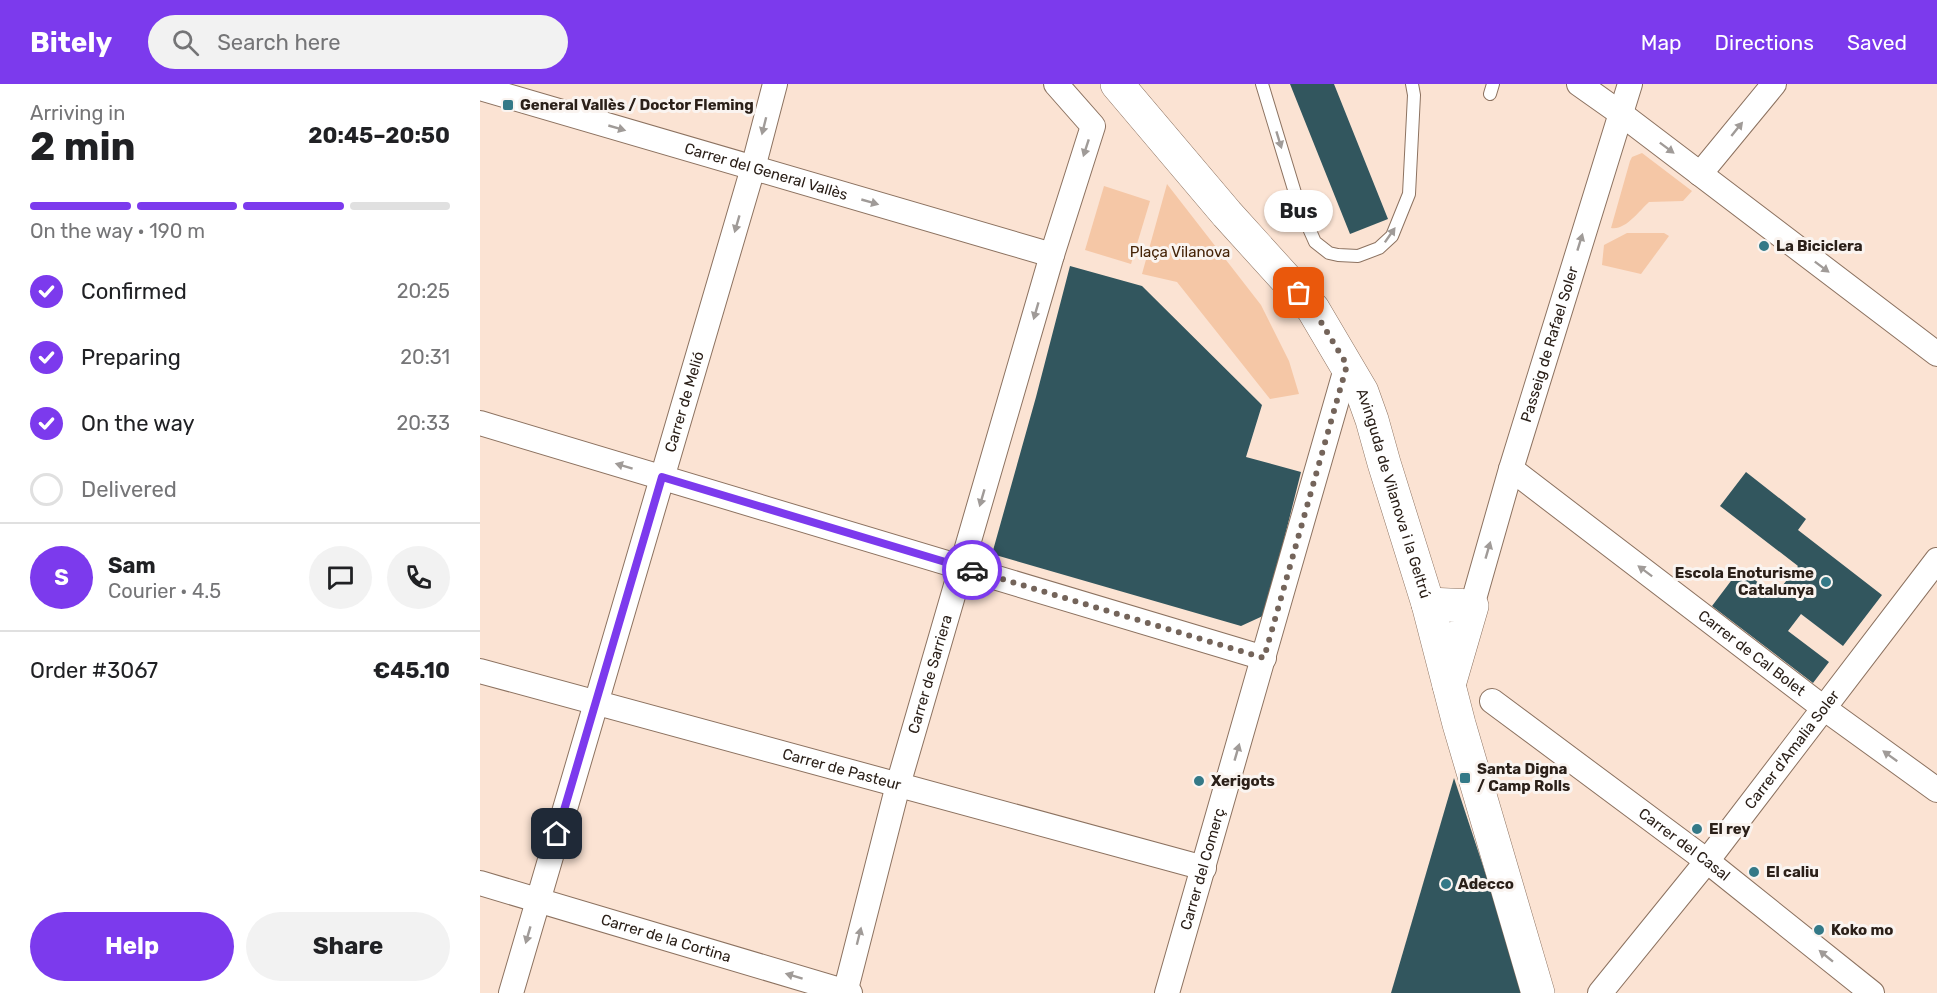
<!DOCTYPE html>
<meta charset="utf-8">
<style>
:root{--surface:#fff;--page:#f2f2f2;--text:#202124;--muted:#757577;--line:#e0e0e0;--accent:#7c3aed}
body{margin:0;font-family:Rubik,sans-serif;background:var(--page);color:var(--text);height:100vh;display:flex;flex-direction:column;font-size:22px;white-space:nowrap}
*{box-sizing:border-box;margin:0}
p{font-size:20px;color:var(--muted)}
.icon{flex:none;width:33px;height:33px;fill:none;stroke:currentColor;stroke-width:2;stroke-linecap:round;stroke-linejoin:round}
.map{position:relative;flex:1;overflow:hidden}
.drawer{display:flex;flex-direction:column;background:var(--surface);width:480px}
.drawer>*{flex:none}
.pin{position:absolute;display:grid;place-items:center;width:51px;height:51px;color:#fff;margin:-26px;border-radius:12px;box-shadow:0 3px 9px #0006}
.courier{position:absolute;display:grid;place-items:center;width:60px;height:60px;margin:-30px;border:4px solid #7c3aed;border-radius:50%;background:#fff;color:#222;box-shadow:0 2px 8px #0007}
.bubble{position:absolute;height:42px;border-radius:21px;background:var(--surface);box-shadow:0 2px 4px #0004;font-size:20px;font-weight:700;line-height:42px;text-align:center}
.head em{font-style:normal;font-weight:700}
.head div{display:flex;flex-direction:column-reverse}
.head{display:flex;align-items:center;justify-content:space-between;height:102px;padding:0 30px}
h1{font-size:39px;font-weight:700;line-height:45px}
.bar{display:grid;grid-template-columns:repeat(4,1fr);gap:9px 6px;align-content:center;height:72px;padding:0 30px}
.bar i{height:8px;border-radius:4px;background:var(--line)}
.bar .active{background:var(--accent)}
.bar p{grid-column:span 4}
.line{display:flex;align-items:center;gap:15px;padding:0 30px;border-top:2px solid var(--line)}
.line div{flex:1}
.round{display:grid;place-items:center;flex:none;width:63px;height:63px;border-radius:32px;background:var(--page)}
ol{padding:0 30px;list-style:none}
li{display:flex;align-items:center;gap:18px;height:66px}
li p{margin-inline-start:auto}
li .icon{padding:6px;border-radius:50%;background:var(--accent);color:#fff;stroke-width:4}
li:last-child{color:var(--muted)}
li i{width:33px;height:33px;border:3px solid var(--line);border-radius:50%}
.primary-button{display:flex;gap:12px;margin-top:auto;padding:12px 30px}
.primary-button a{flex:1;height:69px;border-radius:36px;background:var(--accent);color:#fff;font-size:24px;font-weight:700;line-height:69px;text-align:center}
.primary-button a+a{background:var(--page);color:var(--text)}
header{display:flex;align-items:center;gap:36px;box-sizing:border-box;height:84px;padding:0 30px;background:var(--accent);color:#fff}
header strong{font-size:28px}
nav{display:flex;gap:33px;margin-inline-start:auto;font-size:21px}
.search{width:420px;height:54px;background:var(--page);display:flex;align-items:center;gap:15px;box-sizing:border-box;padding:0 21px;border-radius:33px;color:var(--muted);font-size:22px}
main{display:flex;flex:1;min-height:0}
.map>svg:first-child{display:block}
</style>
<header>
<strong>Bitely</strong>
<div class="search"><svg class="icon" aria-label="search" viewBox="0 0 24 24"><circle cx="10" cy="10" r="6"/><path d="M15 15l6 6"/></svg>Search here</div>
<nav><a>Map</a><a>Directions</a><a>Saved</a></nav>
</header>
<main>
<section class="drawer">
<div class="head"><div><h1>2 min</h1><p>Arriving in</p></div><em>20:45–20:50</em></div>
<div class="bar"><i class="active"></i><i class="active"></i><i class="active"></i><i></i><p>On the way · 190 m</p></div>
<ol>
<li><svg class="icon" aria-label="check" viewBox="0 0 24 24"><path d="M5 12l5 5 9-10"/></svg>Confirmed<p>20:25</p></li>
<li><svg class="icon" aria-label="check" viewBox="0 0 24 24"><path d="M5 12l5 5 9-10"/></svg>Preparing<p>20:31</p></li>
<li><svg class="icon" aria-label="check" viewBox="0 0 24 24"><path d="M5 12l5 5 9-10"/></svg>On the way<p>20:33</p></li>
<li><i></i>Delivered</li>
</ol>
<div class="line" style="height:108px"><b class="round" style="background:var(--accent);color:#fff">S</b><div><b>Sam</b><p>Courier · 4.5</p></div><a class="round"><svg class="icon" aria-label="chat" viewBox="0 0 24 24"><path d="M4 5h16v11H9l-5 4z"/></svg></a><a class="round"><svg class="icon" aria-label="phone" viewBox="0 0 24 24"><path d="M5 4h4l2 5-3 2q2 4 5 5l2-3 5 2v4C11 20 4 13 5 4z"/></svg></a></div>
<div class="line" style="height:78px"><div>Order #3067</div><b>€45.10</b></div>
<div class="primary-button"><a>Help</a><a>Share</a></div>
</section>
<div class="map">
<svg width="1457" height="909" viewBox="0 0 1457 909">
<rect width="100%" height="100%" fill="#fbe3d3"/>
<g fill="#f5c7a6">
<path d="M 1162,69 L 1212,107 L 1203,117 L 1169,118 C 1159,127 1145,147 1131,144 L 1150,77 L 1152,73 Z"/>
<path d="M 687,100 L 781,221 L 809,277 L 819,310 L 790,315 L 697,198 L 662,190 Z"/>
<path d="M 624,102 L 670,117 L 651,180 L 605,166 Z"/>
<path d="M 1147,149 L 1184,149 L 1189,152 L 1161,190 L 1122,181 L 1124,161 Z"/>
</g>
<g fill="#32565e">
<path d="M 810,0 L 854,0 L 908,135 L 870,150 Z"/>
<path d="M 590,182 L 662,202 L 782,321 L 766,373 L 821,388 L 785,531 L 761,542 L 512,470 L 556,313 Z"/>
<path d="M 1266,388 L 1326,435 L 1318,446 L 1402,511 L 1363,562 L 1321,530 L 1308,547 L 1349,578 L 1333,599 L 1232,522 L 1260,485 L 1295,511 L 1318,482 L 1240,422 Z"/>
<path d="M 974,694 L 1045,909 L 911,909 Z"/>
</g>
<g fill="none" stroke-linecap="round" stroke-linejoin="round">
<g stroke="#8c7260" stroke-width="14">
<g id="lane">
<path d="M 782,0 L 819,122 L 835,158 L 849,169 L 858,171 L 878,172 L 899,164 L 912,152 L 929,110 L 934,11 L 932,0"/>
<path d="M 1010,10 L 1013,0"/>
</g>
</g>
<g stroke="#8c7260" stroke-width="26">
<g id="street">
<path d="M 1099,0 L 1140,29 L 1457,270"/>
<path id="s1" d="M 0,4 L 572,171"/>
<path d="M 1220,90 L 1294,0"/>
<path d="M 0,339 L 784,574"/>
<path id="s2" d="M 1031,385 L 1345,625 L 1457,706"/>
<path id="s3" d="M 992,522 L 1031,385 L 1150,0"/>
<path id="s4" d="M 0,587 L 724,784"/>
<path id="s5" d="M 1012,617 L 1227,777 L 1392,909"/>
<path id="s6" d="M 0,799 L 370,909"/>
<path id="s7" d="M 31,909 L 273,84 L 295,0"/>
<path id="s8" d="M 365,909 L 418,701 L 572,171 L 613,42 L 576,0"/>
<path id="s9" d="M 687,909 L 867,281"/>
<path id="s10" d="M 1120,909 L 1227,777 L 1457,476"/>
</g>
</g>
<g stroke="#8c7260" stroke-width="34">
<g id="secondary">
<path id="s11" d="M 637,0 L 747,130 L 833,225 L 882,308 L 892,336 L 904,379 L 948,520 L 979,640 L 1058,909"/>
<path d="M 948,520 L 992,522 L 969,601"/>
</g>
</g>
<use href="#lane" stroke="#fff" stroke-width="12"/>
<use href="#street" stroke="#fff" stroke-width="24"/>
<use href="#secondary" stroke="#fff" stroke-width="33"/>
</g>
<defs><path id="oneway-solid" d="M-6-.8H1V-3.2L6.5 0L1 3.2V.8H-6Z" transform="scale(1.5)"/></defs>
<g fill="#a09b98">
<use href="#oneway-solid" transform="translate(284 42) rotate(104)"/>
<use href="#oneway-solid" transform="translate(137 44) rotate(16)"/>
<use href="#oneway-solid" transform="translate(1257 45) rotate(-51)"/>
<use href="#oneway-solid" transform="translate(799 56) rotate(73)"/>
<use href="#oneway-solid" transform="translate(606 64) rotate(108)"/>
<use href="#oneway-solid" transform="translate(1187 64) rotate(37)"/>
<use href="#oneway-solid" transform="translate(390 118) rotate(16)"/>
<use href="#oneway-solid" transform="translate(257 140) rotate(106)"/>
<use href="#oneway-solid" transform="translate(910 151) rotate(-55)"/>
<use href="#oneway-solid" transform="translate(1100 158) rotate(-73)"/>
<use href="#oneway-solid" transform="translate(1342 183) rotate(37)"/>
<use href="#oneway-solid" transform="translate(556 227) rotate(106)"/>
<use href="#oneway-solid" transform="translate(144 382) rotate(-163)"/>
<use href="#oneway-solid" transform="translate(502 414) rotate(106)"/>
<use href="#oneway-solid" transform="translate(1008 466) rotate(-74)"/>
<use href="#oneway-solid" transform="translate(1165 487) rotate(-143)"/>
<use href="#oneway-solid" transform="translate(757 668) rotate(-74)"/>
<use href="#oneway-solid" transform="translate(1410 672) rotate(-144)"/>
<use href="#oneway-solid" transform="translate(48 851) rotate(106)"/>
<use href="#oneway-solid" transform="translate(379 852) rotate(-76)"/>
<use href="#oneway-solid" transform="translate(1346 872) rotate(-141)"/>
<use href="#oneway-solid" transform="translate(314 892) rotate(-163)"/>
</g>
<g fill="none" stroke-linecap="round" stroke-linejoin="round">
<path stroke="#74645a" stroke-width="6" stroke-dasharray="0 10.8" d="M 492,486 L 784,574 L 867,281 L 833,225 L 819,209"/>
<path stroke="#7c3aed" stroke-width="8" d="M 77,750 L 182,393 L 492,486"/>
</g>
<g fill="#347987" stroke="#faf4f0" stroke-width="2">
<rect x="22" y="15" width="12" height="12" rx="3"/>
<circle cx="1284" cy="162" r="6"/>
<circle cx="1346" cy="498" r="6"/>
<rect x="979" y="688" width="12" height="12" rx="3"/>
<circle cx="719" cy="697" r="6"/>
<circle cx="1217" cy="745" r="6"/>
<circle cx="1274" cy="788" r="6"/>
<circle cx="966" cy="800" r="6"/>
<circle cx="1339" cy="846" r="6"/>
</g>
<g text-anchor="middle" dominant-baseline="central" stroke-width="6" stroke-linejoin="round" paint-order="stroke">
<g font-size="15" font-weight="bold" fill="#2b2019" stroke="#faf4f0" text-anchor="start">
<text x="40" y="21">General Vallès / Doctor Fleming</text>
<text x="1296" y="162">La Biciclera</text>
<text x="1334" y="489" text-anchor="end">Escola Enoturisme<tspan x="1334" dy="17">Catalunya</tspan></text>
<text x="997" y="685">Santa Digna<tspan x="997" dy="17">/ Camp Rolls</tspan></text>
<text x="731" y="697">Xerigots</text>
<text x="1229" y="745">El rey</text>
<text x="1286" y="788">El caliu</text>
<text x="978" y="800">Adecco</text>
<text x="1351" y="846">Koko mo</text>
</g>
<g font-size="15" fill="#2b2019" stroke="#faf4f0">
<text stroke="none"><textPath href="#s1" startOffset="298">Carrer del General Vallès</textPath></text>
<text stroke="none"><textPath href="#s3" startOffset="273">Passeig de Rafael Soler</textPath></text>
<text stroke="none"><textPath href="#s7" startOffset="616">Carrer de Melió</textPath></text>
<text stroke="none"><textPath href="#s11" startOffset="501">Avinguda de Vilanova i la Geltrú</textPath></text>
<text stroke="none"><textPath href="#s2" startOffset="303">Carrer de Cal Bolet</textPath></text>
<text stroke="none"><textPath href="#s8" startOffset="330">Carrer de Sarriera</textPath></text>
<text stroke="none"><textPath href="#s10" startOffset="310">Carrer d'Amalia Soler</textPath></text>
<text stroke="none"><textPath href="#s4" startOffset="375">Carrer de Pasteur</textPath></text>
<text stroke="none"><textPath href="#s5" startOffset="240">Carrer del Casal</textPath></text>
<text stroke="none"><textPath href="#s9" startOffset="129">Carrer del Comerç</textPath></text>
<text stroke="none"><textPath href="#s6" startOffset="194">Carrer de la Cortina</textPath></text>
</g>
<g font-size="15" fill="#442307" stroke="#faf4f0">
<text x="700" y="168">Plaça Vilanova</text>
</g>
</g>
</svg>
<div class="pin" style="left:819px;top:209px;background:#ea580c"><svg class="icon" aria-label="bag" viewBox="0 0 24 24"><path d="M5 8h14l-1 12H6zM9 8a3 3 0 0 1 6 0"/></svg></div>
<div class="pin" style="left:77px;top:750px;background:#1f2937"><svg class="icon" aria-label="home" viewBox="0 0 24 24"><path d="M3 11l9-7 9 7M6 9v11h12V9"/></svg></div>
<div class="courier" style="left:492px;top:486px"><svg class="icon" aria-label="car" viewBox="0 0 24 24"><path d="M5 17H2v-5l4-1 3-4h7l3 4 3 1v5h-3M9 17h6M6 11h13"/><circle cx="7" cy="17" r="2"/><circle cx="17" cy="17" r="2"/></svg></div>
<div class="bubble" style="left:784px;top:106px;width:69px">Bus</div>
</div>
</main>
